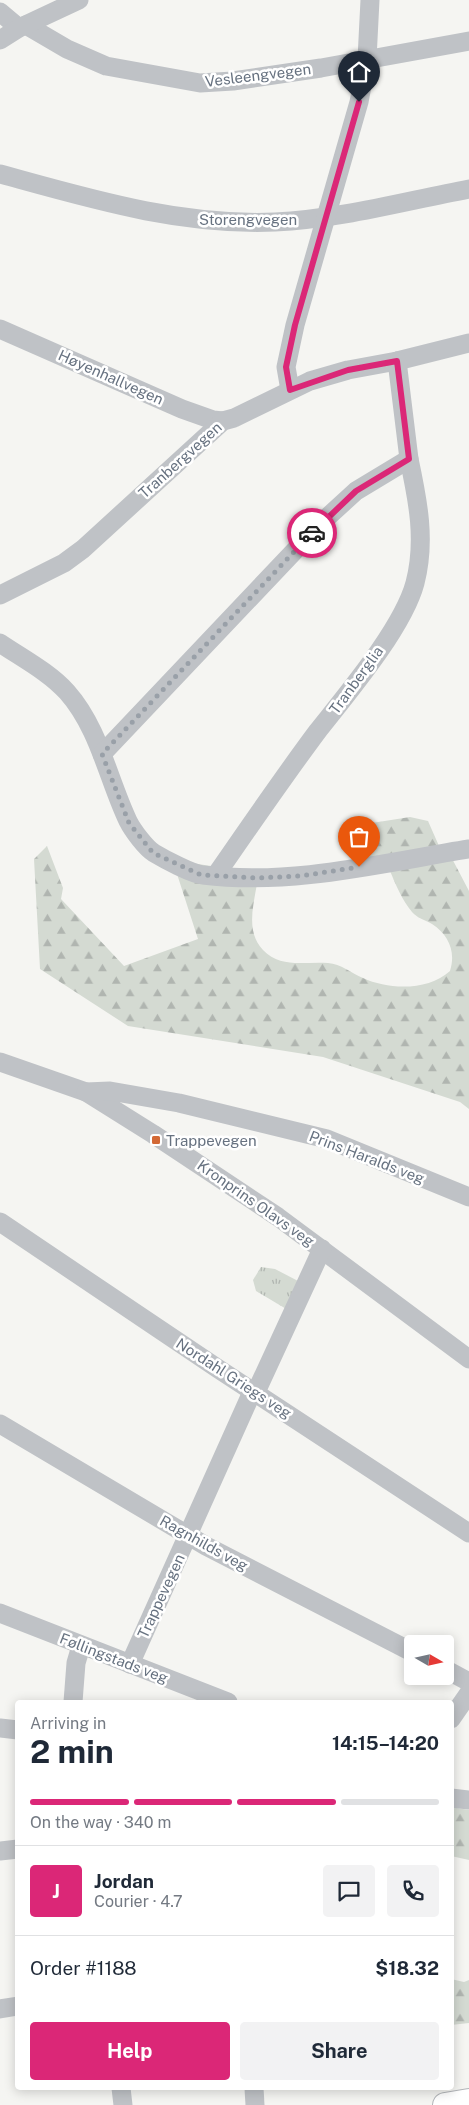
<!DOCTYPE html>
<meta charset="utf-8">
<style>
:root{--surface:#fff;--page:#f2f2f3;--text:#1f2937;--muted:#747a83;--line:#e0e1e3;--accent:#db2777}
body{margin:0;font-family:"Public Sans",sans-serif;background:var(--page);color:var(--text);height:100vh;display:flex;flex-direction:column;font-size:19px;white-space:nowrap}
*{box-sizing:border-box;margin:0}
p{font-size:16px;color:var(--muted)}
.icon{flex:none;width:28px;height:28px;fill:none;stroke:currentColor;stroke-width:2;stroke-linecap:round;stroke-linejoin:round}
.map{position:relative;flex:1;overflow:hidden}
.panel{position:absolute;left:15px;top:1700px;width:439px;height:390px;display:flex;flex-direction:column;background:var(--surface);border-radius:5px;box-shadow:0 2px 12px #0003}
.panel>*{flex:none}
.needle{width:32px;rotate:99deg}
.fabs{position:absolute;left:404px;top:1635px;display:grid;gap:10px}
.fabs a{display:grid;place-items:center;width:50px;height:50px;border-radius:5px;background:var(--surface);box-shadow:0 2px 12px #0003;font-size:25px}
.pin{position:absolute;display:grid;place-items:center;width:42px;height:42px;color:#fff;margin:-51px -21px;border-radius:50% 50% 50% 0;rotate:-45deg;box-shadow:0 0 5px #0007}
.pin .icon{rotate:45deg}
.courier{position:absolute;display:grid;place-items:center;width:50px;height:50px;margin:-25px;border:4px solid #db2777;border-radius:50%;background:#fff;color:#222;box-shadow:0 1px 6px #0007}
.summary em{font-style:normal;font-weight:700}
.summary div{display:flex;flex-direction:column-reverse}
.summary{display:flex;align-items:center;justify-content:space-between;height:85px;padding:0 15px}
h1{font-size:32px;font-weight:700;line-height:38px}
.bar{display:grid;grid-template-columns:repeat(4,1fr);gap:8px 5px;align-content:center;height:60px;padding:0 15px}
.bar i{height:6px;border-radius:4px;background:var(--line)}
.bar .on{background:var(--accent)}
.bar p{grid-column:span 4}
.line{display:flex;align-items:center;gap:12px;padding:0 15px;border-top:1px solid var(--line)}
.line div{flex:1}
.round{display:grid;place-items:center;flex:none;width:52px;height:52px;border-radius:5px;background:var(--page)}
.action{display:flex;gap:10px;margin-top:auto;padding:10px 15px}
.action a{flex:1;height:58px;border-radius:5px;background:var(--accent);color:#fff;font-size:20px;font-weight:700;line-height:58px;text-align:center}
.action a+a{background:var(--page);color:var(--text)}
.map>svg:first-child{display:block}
</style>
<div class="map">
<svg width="469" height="2105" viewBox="0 0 469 2105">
<defs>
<pattern id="forest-firs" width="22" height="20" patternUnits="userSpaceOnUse" patternTransform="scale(1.25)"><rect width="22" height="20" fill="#d4dad2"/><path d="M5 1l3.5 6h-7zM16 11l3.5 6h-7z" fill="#b0b5b0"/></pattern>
<pattern id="park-tufts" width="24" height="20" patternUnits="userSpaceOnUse" patternTransform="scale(1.25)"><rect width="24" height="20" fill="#d4dad2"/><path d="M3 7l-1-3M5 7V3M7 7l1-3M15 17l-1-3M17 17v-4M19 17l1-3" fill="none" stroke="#b0b5b0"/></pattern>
</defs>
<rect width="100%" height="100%" fill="#f5f5f2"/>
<g fill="url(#forest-firs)">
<path d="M 410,817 L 428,821 L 439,846 L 447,849 L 469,891 L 469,1109 L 460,1102 L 323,1057 L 128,1026 L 40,969 L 34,859 L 47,846 L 63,888 L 61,899 L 124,966 L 198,939 L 177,874 L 184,862 L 225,868 L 258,877 C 255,901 244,930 263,950 C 281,969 305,961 328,963 C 341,964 351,973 363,978 C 389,990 428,991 450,971 C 456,952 449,935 432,924 C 425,920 417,918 412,912 C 402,900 396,885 390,871 L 364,863 L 372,823 Z"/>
<path d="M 451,1807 L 469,1810 L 469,1860 L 451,1856 Z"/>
<path d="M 451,1979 L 464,1982 L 469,1980 L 469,2023 L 451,2025 Z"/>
</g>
<path fill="url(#park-tufts)" d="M 261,1267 L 275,1269 L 300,1282 L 288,1310 L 256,1291 L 253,1280 Z"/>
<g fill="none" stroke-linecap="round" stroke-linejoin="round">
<g stroke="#b3b6ba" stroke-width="26">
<path id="major" d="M 445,2105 L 469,2101"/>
</g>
<g stroke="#bfc2c6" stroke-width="19">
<path d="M 0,12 L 19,28"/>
<path d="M 26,25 L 67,49 L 106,66 L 200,83 L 233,81 L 321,68 L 469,41"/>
<path d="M 0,40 L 19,28 L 79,0"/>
<path d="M 0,174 C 91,199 180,226 275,222 C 340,219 405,201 469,189"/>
<path d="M 0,329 L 182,409 L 213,420 L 223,421"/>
<path d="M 290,390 L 286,367 L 295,325 L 359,102 L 367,59 L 370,0"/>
<path d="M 0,595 L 64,563 L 83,549 L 223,421 L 234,418 L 310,381 L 348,370 L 397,361 L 469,343"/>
<path d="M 0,643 C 22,658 49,672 67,692 C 99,728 108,779 128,821 C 133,831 146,848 154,853 C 164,859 192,874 203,875 C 292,886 382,863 469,849"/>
<path d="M 102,754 L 321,523 L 356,491 L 409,459 L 397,361"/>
<path d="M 216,875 C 249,827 282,779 317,732 C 347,694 403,628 415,583 C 426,541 418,501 409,459"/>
<path d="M 0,1062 L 86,1092 L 153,1134 L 278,1217 L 469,1359"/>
<path d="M 86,1092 L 110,1091 L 179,1103 L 327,1139 L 469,1197"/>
<path d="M 0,1222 L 217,1368 L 469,1533"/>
<path d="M 256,1392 L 322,1249"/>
<path d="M 0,1424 L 206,1546 L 412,1652"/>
<path d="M 0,1613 L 228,1702"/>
<path d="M 130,1664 L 253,1390"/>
<path d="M 445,1669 L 469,1682"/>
<path d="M 73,1702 L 76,1663 L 81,1646"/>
<path d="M 451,1719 L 469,1693"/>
<path d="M 0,1728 L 18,1730"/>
<path d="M 451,1798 L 469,1800"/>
<path d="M 0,1851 L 18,1849"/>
<path d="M 0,2009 L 18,2006"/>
<path d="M 121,2088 L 123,2105"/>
<path d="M 254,2088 L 255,2105"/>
</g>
<use href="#major" stroke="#fff" stroke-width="24"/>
</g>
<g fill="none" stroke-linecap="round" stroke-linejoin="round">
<path stroke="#99a0a8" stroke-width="5" stroke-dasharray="0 9" d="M 312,533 L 102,754 L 129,823 L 153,853 L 201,875 L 256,878 L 300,876 L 359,867"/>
<path stroke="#db2777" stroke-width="6" d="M 312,533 L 356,491 L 409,459 L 397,361 L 348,370 L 290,390 L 286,367 L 295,325 L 359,102"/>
</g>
<rect fill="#d36935" stroke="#fff" stroke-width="2" x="151" y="1135" width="10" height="10" rx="2.5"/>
<g text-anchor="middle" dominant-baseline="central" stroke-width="5" stroke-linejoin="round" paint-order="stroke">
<g font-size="15" fill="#677280" stroke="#fff">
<text transform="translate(258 75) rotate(-7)">Vesleengvegen</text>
<text x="248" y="219">Storengvegen</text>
<text transform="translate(111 377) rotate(24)">Høyenhallvegen</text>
<text transform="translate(180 460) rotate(-42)">Tranbergvegen</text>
<text transform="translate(356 680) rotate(-54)">Tranberglia</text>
<text transform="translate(367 1157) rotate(21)">Prins Haralds veg</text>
<text transform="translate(256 1203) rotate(35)">Kronprins Olavs veg</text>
<text transform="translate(234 1378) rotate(33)">Nordahl Griegs veg</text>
<text transform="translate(204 1543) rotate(29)">Ragnhilds veg</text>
<text transform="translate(161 1596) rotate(-65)">Trappevegen</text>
<text transform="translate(114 1658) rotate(21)">Føllingstads veg</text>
</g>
<g font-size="15" fill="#677280" stroke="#fff" text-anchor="start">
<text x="166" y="1140">Trappevegen</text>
</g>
</g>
</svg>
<div class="fabs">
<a><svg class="needle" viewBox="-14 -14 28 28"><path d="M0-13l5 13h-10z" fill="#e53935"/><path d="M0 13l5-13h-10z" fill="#747a83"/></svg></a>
</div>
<div class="pin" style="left:359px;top:867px;background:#ea580c"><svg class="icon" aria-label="bag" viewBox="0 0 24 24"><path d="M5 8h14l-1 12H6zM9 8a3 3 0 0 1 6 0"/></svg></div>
<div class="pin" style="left:359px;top:102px;background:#1f2937"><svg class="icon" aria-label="home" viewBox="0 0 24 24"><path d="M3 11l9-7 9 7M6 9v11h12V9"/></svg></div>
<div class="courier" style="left:312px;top:533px"><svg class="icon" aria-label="car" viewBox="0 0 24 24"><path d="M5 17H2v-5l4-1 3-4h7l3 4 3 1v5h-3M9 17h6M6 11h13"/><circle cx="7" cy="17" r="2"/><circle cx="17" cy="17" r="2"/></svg></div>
<section class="panel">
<div class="summary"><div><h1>2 min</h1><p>Arriving in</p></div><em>14:15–14:20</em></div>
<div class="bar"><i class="on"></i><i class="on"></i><i class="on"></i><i></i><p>On the way · 340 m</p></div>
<div class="line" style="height:90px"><b class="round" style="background:var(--accent);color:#fff">J</b><div><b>Jordan</b><p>Courier · 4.7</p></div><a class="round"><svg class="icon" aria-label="chat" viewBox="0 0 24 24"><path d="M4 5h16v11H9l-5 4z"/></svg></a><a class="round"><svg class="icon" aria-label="phone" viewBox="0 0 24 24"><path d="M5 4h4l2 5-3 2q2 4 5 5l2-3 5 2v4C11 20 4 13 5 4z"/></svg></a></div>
<div class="line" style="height:65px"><div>Order #1188</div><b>$18.32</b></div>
<div class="action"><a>Help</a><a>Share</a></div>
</section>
</div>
